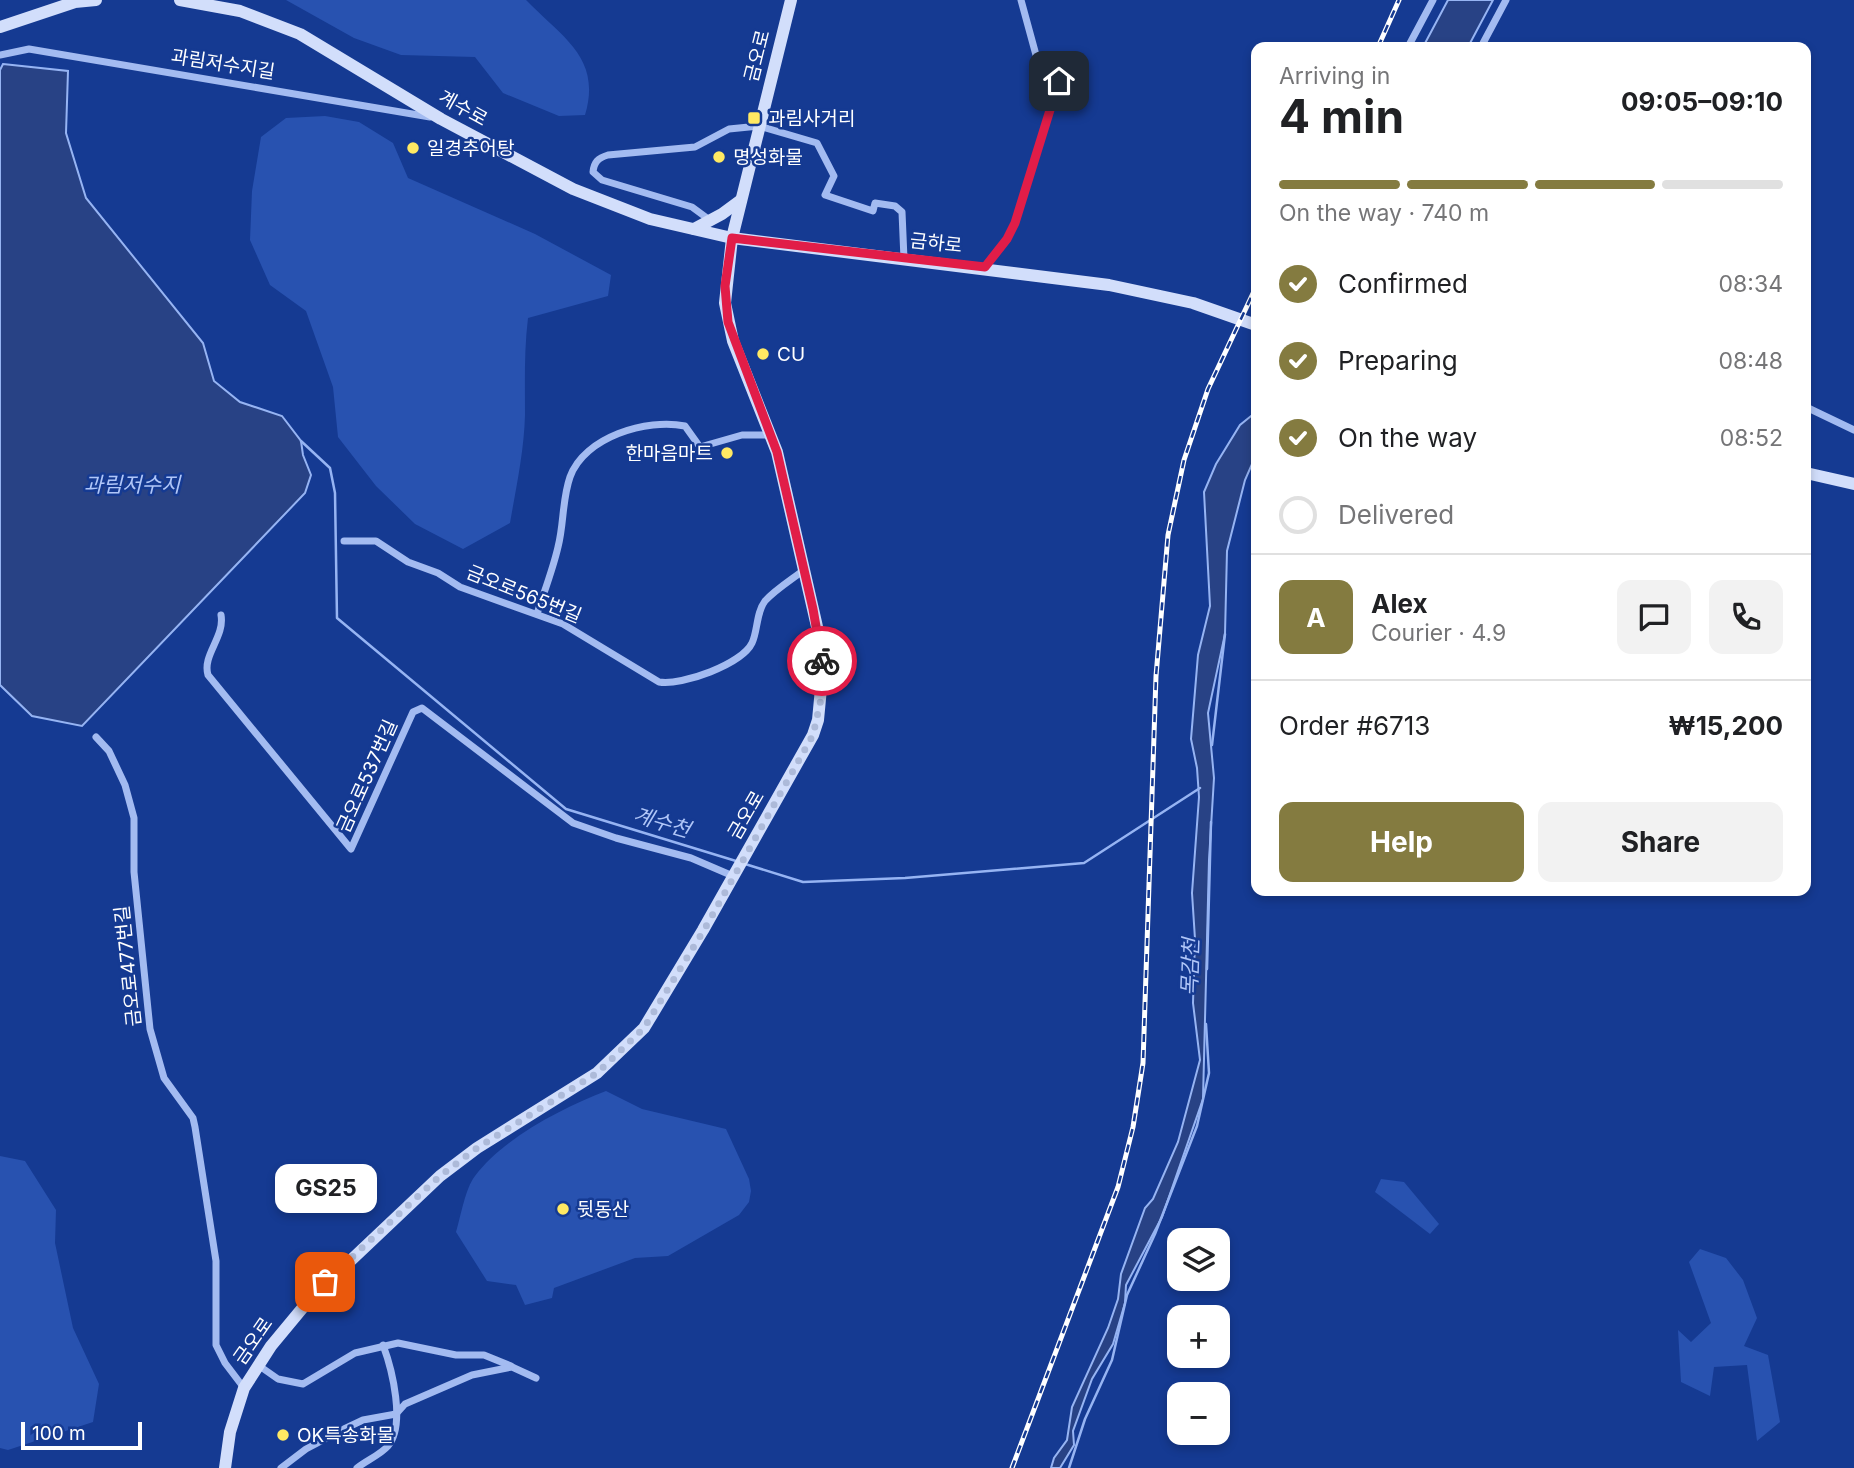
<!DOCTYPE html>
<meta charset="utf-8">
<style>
:root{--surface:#fff;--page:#f2f2f2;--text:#202124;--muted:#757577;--line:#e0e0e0;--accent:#847b40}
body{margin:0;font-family:Inter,"Noto Sans KR",sans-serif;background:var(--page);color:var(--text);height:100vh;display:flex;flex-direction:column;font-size:26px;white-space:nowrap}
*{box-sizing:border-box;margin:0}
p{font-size:23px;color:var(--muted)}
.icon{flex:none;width:38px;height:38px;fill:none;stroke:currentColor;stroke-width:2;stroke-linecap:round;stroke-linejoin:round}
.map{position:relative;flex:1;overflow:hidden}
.sheet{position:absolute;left:1251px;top:42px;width:560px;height:854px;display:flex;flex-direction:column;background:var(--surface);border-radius:14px;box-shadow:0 4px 10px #0003}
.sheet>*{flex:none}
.tools{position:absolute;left:1167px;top:1228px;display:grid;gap:14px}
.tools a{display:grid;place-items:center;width:63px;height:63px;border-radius:14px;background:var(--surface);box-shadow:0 4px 10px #0003;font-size:35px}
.scale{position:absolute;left:21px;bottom:18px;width:121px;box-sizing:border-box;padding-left:7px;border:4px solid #fff;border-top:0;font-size:19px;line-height:24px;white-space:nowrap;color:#fff;-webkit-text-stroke:5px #153a92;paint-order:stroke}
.pin{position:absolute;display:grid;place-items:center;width:60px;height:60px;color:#fff;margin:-30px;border-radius:14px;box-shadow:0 4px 10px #0006}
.courier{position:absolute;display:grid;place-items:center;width:70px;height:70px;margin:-35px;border:5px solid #e11d48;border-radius:50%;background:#fff;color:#222;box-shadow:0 2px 9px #0007}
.bubble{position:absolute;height:49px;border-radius:14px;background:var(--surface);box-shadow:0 4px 10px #0003;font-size:23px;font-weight:700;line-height:49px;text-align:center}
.overview em{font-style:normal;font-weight:700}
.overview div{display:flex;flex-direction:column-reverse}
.overview{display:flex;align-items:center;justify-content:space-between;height:119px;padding:0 28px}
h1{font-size:46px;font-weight:700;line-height:52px}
.bar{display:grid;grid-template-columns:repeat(4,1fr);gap:10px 7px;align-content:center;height:84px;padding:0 28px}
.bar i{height:9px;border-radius:5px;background:var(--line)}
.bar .active{background:var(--accent)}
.bar p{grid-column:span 4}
.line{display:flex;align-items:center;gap:18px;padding:0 28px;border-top:2px solid var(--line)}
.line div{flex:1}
.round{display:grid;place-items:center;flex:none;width:74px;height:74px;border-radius:14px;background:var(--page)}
ol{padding:0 28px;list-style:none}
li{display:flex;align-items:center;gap:21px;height:77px}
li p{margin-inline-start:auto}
li .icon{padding:7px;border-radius:50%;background:var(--accent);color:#fff;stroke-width:4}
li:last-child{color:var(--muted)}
li i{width:38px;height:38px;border:4px solid var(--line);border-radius:50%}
.primary-button{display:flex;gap:14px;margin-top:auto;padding:14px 28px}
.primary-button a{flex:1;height:80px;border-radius:14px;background:var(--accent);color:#fff;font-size:28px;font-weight:700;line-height:80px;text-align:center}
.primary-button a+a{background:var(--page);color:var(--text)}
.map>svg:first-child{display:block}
</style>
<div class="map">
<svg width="1854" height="1468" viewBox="0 0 1854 1468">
<rect width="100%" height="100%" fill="#153a92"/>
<g fill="#2852b0">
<path d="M 286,0 L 526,0 C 563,38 602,58 585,115 L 559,116 L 503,93 L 475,57 L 401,55 L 354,38 Z"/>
<path d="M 325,116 L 359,122 L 393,143 L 408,178 L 535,234 L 611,275 L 608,296 L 528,318 C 524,351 525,382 525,415 C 524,452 516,488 510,523 L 463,549 L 415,524 L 376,486 L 338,437 L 333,387 L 306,311 L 270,285 L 250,240 L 252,191 L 261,137 L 286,118 Z"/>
<path d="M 606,1091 L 642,1109 L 726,1129 L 749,1179 L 751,1191 L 749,1202 L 739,1215 L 668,1256 L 635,1258 L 554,1288 L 552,1298 L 525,1305 L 516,1285 L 487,1281 L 456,1232 C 461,1216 465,1189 475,1176 C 503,1138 564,1107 606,1091 Z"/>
<path d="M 0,1156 L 25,1161 L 56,1210 L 55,1243 L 73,1328 L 99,1384 L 93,1422 L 8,1450 L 0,1448 Z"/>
<path d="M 1381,1179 L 1404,1182 L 1439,1224 L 1430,1234 L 1375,1192 Z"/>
<path d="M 1700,1249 L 1726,1258 L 1743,1280 L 1757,1318 L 1744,1346 L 1768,1355 L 1780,1422 L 1757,1441 L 1747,1365 L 1714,1367 L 1710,1396 L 1681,1382 L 1678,1330 L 1691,1342 L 1711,1323 L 1689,1262 Z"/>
</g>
<g fill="#284285" stroke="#96b4f3" stroke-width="2">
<path d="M 1448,0 L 1493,0 L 1468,47 L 1423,47 Z"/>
<path d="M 3,64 L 68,71 L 66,133 L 86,198 L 203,343 L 214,381 L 240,402 L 282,416 L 301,441 L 303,455 L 311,475 L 305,493 L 82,726 L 32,716 L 0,685 L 0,70 Z"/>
<path d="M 1256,412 L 1256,455 L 1245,480 L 1227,551 L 1225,634 L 1208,713 L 1214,778 L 1209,860 L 1203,1099 L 1162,1217 L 1126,1285 L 1125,1303 L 1113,1344 L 1092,1379 L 1073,1431 L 1074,1445 L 1060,1468 L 1051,1468 L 1054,1458 L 1067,1440 L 1072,1407 L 1108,1328 L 1118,1299 L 1121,1274 L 1145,1208 L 1153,1199 L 1178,1142 L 1200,1060 L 1193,1003 L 1195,939 L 1192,893 L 1199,797 L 1197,768 L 1191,739 L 1198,655 L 1210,606 L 1204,492 L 1216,464 L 1240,425 Z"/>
</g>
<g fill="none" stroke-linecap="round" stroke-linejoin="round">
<g stroke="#96b4f3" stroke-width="2.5">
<path d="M 301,441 L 330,468 L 335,493 L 337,618 L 566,809 L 736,861"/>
<path d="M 1212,745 L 1225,634"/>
<path d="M 745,864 L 803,882 L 905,878 L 1084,863 L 1200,788"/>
<path d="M 1207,969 L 1211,822"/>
<path d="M 1069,1468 L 1085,1419 L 1112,1360 L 1127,1295 L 1155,1234 L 1197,1126 L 1209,1073 L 1206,1024"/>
</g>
<g stroke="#a3bbf1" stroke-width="7">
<path d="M 1408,47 L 1433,0"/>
<path d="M 1481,47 L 1506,0"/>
<path d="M 0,55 L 29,49 L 430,117"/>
<path d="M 711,221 L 692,207 L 602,180 L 593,172 C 594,162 598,158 608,155 L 695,147 L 729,129 L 759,126 L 817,143 L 834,176 L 825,195 L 873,211 L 875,203 L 895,206 L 902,212 L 904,259"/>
<path d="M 985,267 L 1007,239 L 1015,223 L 1059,81 L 1046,76 L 1039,66 L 1021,0"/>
<path d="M 1806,407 L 1854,430"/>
<path d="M 344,541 L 376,541 L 408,562 L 438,573 L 460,587 L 563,624 L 659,682 C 682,686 742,664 752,643 C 758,630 756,613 765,601 C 776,589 791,580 804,570"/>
<path d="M 537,614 C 544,592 553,569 558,547 C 564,524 562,500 570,477 C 584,437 647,418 685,426 L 700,447 L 742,435 L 770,435"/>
<path d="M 221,615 C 225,637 202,655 208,675 L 351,849 L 413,712 L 422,708 L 573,823 L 616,838 L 691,858 L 733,876"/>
<path d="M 96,737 L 109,751 L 125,785 L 134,818 L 134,872 L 150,1029 L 164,1078 L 193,1118 L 195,1127 L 216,1261 L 216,1345 L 225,1363 L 244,1388"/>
<path d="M 258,1365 L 278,1379 L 303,1384 L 355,1353 L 398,1343 L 456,1355 L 484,1355 L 511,1366"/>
<path d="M 281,1468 L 306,1449 L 344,1429 L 363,1420 L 396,1414 L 405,1404 L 472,1375 L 512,1367 L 536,1378"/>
<path d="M 357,1468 C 367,1460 380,1455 388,1446 C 406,1425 392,1369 383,1345"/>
</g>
<g stroke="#d2defb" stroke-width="12">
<path d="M 180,0 L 240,11 L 300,34 L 441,119 L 573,189 L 650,219 L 732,238 L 1109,285 L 1193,303 L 1256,325"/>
<path d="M 0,27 L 75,2 L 96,0"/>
<path d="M 694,229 L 722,214 L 741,200"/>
<path d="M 1806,473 L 1854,484"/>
<path d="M 225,1468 L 230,1432 L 244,1388 L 271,1346 L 310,1299 L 440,1176 L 477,1148 L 597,1073 L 644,1028 L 703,930 L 813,735 L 818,720 L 822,678 L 818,631 L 777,452 L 733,341 L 725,303 L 732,238 L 791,0"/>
</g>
<g stroke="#fff" stroke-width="5">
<g id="rail">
<path d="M 1378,47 L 1399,0"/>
<path d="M 1012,1468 L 1118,1187 L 1133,1127 L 1143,1063 L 1156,676 L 1168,535 L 1184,460 L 1208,389 L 1256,287"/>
</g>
</g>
<use href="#rail" stroke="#153a92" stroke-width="2.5" stroke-dasharray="8" stroke-linecap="butt"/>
</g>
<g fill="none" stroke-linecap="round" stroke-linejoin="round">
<path stroke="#adbad9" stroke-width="7" stroke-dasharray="0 12.6" d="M 325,1282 L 440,1176 L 477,1148 L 597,1073 L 644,1028 L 704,930 L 813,735 L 821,699 L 822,661"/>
<path stroke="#e11d48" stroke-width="9" d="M 822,661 L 813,609 L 777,452 L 728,322 L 725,286 L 732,238 L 985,267 L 1007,239 L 1015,223 L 1059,81"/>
</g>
<g fill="#ffe963" stroke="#153a92" stroke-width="2.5">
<rect x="747" y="111" width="14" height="14" rx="3.5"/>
<circle cx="413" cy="148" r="7"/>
<circle cx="719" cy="157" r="7"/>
<circle cx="763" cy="354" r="7"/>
<circle cx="727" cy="453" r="7"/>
<circle cx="563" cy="1209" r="7"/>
<circle cx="283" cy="1435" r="7"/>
</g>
<g text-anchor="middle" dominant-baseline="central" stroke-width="5" stroke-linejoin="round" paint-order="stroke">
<g font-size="19" fill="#fff" stroke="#153a92">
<text transform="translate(757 56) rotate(-76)">금오로</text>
<text transform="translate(223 64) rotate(9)">과림저수지길</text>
<text transform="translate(463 108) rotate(29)">계수로</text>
<text transform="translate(936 243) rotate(6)">금하로</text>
<text transform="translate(524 594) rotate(22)">금오로565번길</text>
<text transform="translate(367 776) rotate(-66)">금오로537번길</text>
<text transform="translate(746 815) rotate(-60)">금오로</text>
<text transform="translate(128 966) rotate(-96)">금오로477번길</text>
<text transform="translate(253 1341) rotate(-55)">금오로</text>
</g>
<g font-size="19" fill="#fff" stroke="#153a92" text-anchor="start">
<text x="768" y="118">과림사거리</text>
<text x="427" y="148">일경추어탕</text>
<text x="733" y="157">명성화물</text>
<text x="777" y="354">CU</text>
<text x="713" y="453" text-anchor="end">한마음마트</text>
<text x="577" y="1209">뒷동산</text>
<text x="297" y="1435">OK특송화물</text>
</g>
<g font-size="21" font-style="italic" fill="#b0c6f8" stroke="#153a92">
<text x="132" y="484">과림저수지</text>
<text transform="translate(662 822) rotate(17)">계수천</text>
<text transform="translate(1190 967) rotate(-88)">목감천</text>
</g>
</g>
</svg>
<div class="tools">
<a><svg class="icon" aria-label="layers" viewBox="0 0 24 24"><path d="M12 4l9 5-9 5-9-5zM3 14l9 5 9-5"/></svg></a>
<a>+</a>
<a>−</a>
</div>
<div class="scale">100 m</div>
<div class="pin" style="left:325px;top:1282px;background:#ea580c"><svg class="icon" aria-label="bag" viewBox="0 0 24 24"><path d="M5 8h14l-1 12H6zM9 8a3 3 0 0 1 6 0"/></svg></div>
<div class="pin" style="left:1059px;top:81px;background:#1f2937"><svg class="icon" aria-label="home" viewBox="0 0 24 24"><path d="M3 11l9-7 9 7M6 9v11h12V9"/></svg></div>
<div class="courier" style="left:822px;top:661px"><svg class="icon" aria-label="bike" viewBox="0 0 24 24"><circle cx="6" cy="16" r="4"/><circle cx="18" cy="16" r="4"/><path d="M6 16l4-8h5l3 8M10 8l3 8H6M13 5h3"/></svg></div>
<div class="bubble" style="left:275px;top:1164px;width:102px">GS25</div>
<section class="sheet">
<div class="overview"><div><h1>4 min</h1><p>Arriving in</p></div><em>09:05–09:10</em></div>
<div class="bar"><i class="active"></i><i class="active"></i><i class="active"></i><i></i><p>On the way · 740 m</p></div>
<ol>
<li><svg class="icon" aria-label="check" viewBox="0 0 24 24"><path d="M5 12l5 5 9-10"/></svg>Confirmed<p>08:34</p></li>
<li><svg class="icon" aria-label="check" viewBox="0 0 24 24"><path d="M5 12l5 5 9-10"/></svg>Preparing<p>08:48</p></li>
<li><svg class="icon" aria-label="check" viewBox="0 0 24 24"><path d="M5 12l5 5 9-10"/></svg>On the way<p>08:52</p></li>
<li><i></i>Delivered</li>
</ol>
<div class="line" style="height:126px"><b class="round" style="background:var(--accent);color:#fff">A</b><div><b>Alex</b><p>Courier · 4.9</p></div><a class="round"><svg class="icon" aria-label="chat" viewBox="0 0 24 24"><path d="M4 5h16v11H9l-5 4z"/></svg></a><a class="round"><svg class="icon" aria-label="phone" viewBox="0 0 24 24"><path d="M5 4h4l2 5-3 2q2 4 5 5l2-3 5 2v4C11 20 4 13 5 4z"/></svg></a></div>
<div class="line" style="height:91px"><div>Order #6713</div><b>₩15,200</b></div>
<div class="primary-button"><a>Help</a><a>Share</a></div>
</section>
</div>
